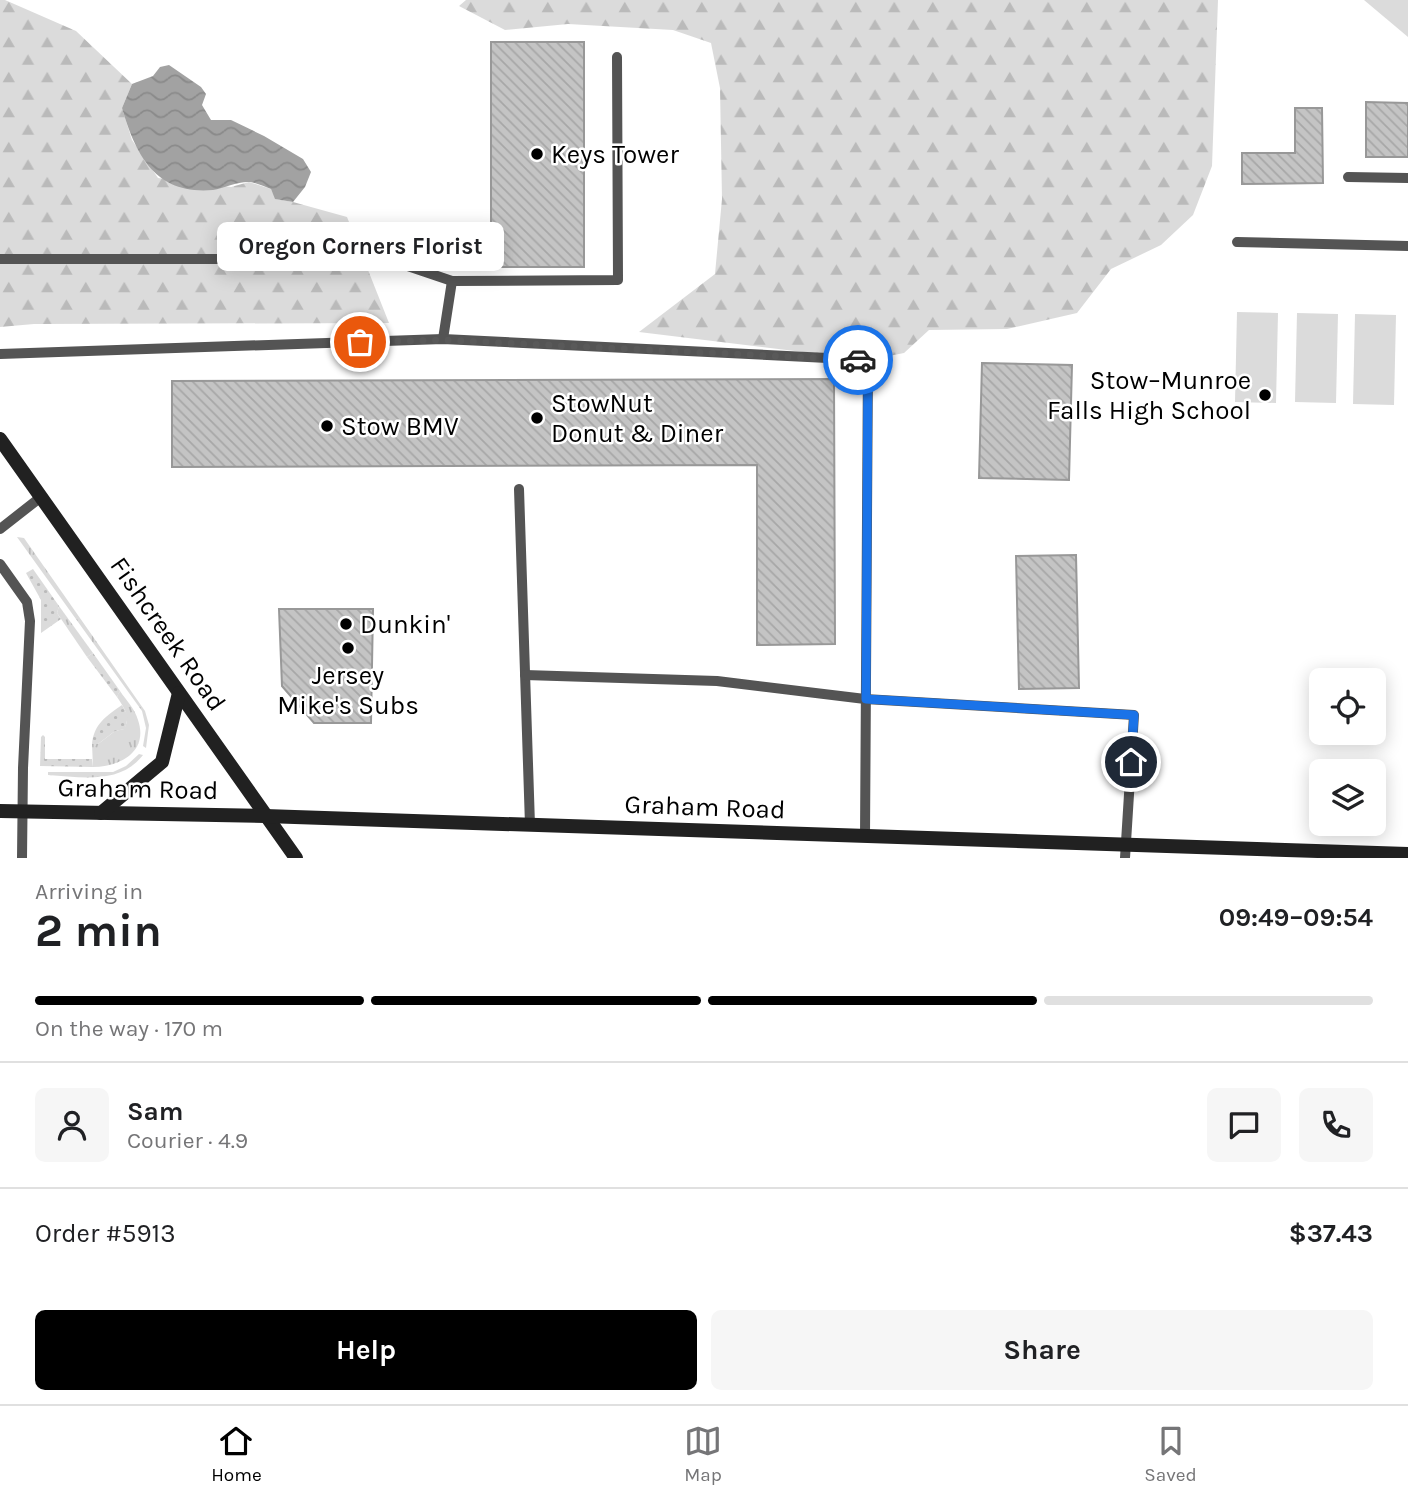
<!DOCTYPE html>
<meta charset="utf-8">
<style>
:root{--surface:#fff;--page:#f6f6f6;--text:#202124;--muted:#757577;--line:#e0e0e0;--accent:#000}
body{margin:0;font-family:Karla,sans-serif;background:var(--page);color:var(--text);height:100vh;display:flex;flex-direction:column;font-size:26px;white-space:nowrap}
*{box-sizing:border-box;margin:0}
p{font-size:23px;color:var(--muted)}
.icon{flex:none;width:38px;height:38px;fill:none;stroke:currentColor;stroke-width:2;stroke-linecap:round;stroke-linejoin:round}
.map{position:relative;height:858px;overflow:hidden}
.details{display:flex;flex-direction:column;background:var(--surface);flex:1}
.details>*{flex:none}
.buttons{position:absolute;left:1309px;top:668px;display:grid;gap:14px}
.buttons a{display:grid;place-items:center;width:77px;height:77px;border-radius:10px;background:var(--surface);box-shadow:0 4px 18px #0003;font-size:35px}
.pin{position:absolute;display:grid;place-items:center;width:60px;height:60px;color:#fff;margin:-30px;border:4px solid #fff;border-radius:50%;box-shadow:0 2px 7px #0007}
.courier{position:absolute;display:grid;place-items:center;width:70px;height:70px;margin:-35px;border:5px solid #1a73e8;border-radius:50%;background:#fff;color:#222;box-shadow:0 2px 9px #0007}
.bubble{position:absolute;height:49px;border-radius:10px;background:var(--surface);box-shadow:0 4px 18px #0003;font-size:23px;font-weight:700;line-height:49px;text-align:center}
.headline em{font-style:normal;font-weight:700}
.headline div{display:flex;flex-direction:column-reverse}
.headline{display:flex;align-items:center;justify-content:space-between;height:119px;padding:0 35px}
h1{font-size:46px;font-weight:700;line-height:52px}
.bar{display:grid;grid-template-columns:repeat(4,1fr);gap:10px 7px;align-content:center;height:84px;padding:0 35px}
.bar i{height:9px;border-radius:5px;background:var(--line)}
.bar .active{background:var(--accent)}
.bar p{grid-column:span 4}
.line{display:flex;align-items:center;gap:18px;padding:0 35px;border-top:2px solid var(--line)}
.line div{flex:1}
.round{display:grid;place-items:center;flex:none;width:74px;height:74px;border-radius:10px;background:var(--page)}
.action{display:flex;gap:14px;margin-top:auto;padding:14px 35px}
.action a{flex:1;height:80px;border-radius:10px;background:var(--accent);color:#fff;font-size:28px;font-weight:700;line-height:80px;text-align:center}
.action a+a{background:var(--page);color:var(--text)}
.menu{display:flex;justify-content:space-around;align-items:center;height:98px;border-top:2px solid var(--line);background:var(--surface);font-size:19px;color:var(--muted)}
.menu a{display:grid;justify-items:center;gap:4px}
.menu .active{color:var(--accent)}
.map>svg:first-child{display:block}
</style>
<div class="map">
<svg width="1408" height="858" viewBox="0 0 1408 858">
<defs>
<pattern id="grass-tufts" width="24" height="20" patternUnits="userSpaceOnUse" patternTransform="scale(1.75)"><rect width="24" height="20" fill="#dbdbdb"/><path d="M3 7l-1-3M5 7V3M7 7l1-3M15 17l-1-3M17 17v-4M19 17l1-3" fill="none" stroke="#bababa"/></pattern>
<pattern id="forest-firs" width="22" height="20" patternUnits="userSpaceOnUse" patternTransform="scale(1.75)"><rect width="22" height="20" fill="#dbdbdb"/><path d="M5 1l3.5 6h-7zM16 11l3.5 6h-7z" fill="#bababa"/></pattern>
<pattern id="garden-dots" width="8" height="8" patternUnits="userSpaceOnUse" patternTransform="scale(1.75)"><rect width="8" height="8" fill="#dbdbdb"/><path d="M2 2h.1M6 6h.1" fill="none" stroke="#bababa" stroke-width="1.8" stroke-linecap="round"/></pattern>
<pattern id="water-waves" width="16" height="10" patternUnits="userSpaceOnUse" patternTransform="scale(1.75)"><rect width="16" height="10" fill="#a2a2a2"/><path d="M0 5q4-4 8 0t8 0" fill="none" stroke="#8a8a8a"/></pattern>
<pattern id="building-back-hatch" width="6" height="6" patternUnits="userSpaceOnUse" patternTransform="scale(1.75)"><rect width="6" height="6" fill="#c4c4c4"/><path d="M-1 5l2 2M0 0l6 6M5-1l2 2" fill="none" stroke="#a7a7a7"/></pattern>
</defs>
<rect width="100%" height="100%" fill="#fff"/>
<g fill="url(#grass-tufts)">
<path d="M 17,537 L 24,538 L 145,711 L 149,725 L 146,748 L 143,746 L 146,728 L 142,711 Z"/>
<path d="M 59,606 L 93,653 L 87,657 L 57,613 Z"/>
<path d="M 120,691 C 126,700 135,709 138,720 C 149,752 119,767 93,767 L 92,744 L 98,744 L 115,731 L 124,729 C 131,716 124,708 117,697 Z"/>
<path d="M 139,754 L 143,755 C 120,785 81,777 48,775 L 48,772 L 113,772 L 126,766 Z"/>
</g>
<g fill="url(#forest-firs)">
<path d="M 0,0 L 5,0 L 76,31 L 132,84 L 122,108 L 132,140 L 158,178 L 231,187 L 249,182 L 271,189 L 276,199 L 293,202 L 347,217 L 389,323 L 34,324 L 0,327 Z"/>
<path d="M 466,0 L 1218,0 L 1212,166 L 1193,215 L 1161,245 L 1111,269 L 1077,313 L 1007,329 L 929,330 L 904,353 L 868,360 L 639,332 L 715,274 L 722,199 L 720,88 L 711,43 L 673,30 L 568,24 L 505,30 L 459,6 Z"/>
</g>
<g fill="url(#garden-dots)">
<path d="M 33,569 L 59,606 L 57,613 L 61,619 L 41,633 L 41,600 L 26,573 Z"/>
<path d="M 93,653 L 120,691 L 117,697 L 87,657 Z"/>
<path d="M 122,705 L 128,716 L 125,729 L 115,731 L 98,744 L 92,744 C 94,724 106,716 122,705 Z"/>
<path d="M 43,735 L 45,737 L 45,759 L 92,759 L 93,767 L 40,766 L 41,737 Z"/>
</g>
<g fill="#dbdbdb">
<path d="M 1364,0 L 1408,0 L 1408,37 Z"/>
<path d="M 1237,312 L 1278,313 L 1276,403 L 1235,402 Z"/>
<path d="M 1297,313 L 1338,314 L 1336,403 L 1295,402 Z"/>
<path d="M 1355,314 L 1396,315 L 1394,405 L 1353,404 Z"/>
</g>
<path fill="url(#water-waves)" d="M 169,65 L 201,87 L 206,94 L 202,105 L 211,120 L 231,120 L 264,136 L 303,159 L 311,172 L 305,187 L 293,202 L 275,199 L 271,189 C 265,187 257,183 250,182 C 239,181 224,188 213,190 C 156,195 136,156 122,108 L 132,84 L 153,76 L 160,67 Z"/>
<g fill="url(#building-back-hatch)" stroke="#989898" stroke-width="2">
<rect x="491" y="42" width="93" height="225"/>
<path d="M 1366,102 L 1408,103 L 1408,157 L 1366,157 Z"/>
<path d="M 1295,108 L 1322,108 L 1323,183 L 1242,184 L 1242,153 L 1295,153 Z"/>
<path d="M 982,363 L 1072,365 L 1069,480 L 979,478 Z"/>
<path d="M 834,379 L 835,644 L 757,645 L 757,465 L 172,467 L 172,381 Z"/>
<path d="M 1076,555 L 1079,688 L 1019,689 L 1016,556 Z"/>
<path d="M 279,609 L 373,609 L 371,723 L 314,723 L 282,686 Z"/>
</g>
<g fill="none" stroke-linecap="round" stroke-linejoin="round">
<g stroke="#545454" stroke-width="10">
<path d="M 1348,177 L 1408,178"/>
<path d="M 1237,242 L 1408,246"/>
<path d="M 0,259 L 387,259 L 452,281 L 618,280 L 617,57"/>
<path d="M 443,339 L 452,281"/>
<path d="M 0,354 L 443,339 L 868,360 L 865,837"/>
<path d="M 519,489 L 530,825"/>
<path d="M 0,529 L 41,497"/>
<path d="M 0,564 L 27,602 L 30,621 L 23,768 L 22,858"/>
<path d="M 525,675 L 717,681 L 865,699 L 1134,715 L 1125,858"/>
</g>
<g stroke="#212121" stroke-width="14">
<path d="M 0,439 L 296,858"/>
<path d="M 0,811 L 265,816 L 1408,854"/>
<path d="M 101,813 L 162,762 L 179,693"/>
</g>
</g>
<g fill="none" stroke-linecap="round" stroke-linejoin="round">
<path stroke="#595959" stroke-width="7" stroke-dasharray="0 12.6" d="M 360,342 L 443,340 L 858,360"/>
<path stroke="#1a73e8" stroke-width="9" d="M 858,360 L 868,360 L 866,699 L 1134,715 L 1131,762"/>
</g>
<g fill="#000" stroke="#fff" stroke-width="2.5">
<circle cx="537" cy="154" r="7"/>
<circle cx="1265" cy="395" r="7"/>
<circle cx="537" cy="418" r="7"/>
<circle cx="327" cy="426" r="7"/>
<circle cx="346" cy="624" r="7"/>
<circle cx="348" cy="648" r="7"/>
</g>
<g text-anchor="middle" dominant-baseline="central" stroke-width="5" stroke-linejoin="round" paint-order="stroke">
<g font-size="26" fill="#000" stroke="#fff" text-anchor="start">
<text x="551" y="154">Keys Tower</text>
<text x="1251" y="380" text-anchor="end">Stow–Munroe<tspan x="1251" dy="30">Falls High School</tspan></text>
<text x="551" y="403">StowNut<tspan x="551" dy="30">Donut &amp; Diner</tspan></text>
<text x="341" y="426">Stow BMV</text>
<text x="360" y="624">Dunkin'</text>
<text x="348" y="675" text-anchor="middle">Jersey<tspan x="348" dy="30">Mike's Subs</tspan></text>
</g>
<g font-size="26" fill="#000" stroke="#fff">
<text transform="translate(168 634) rotate(55)">Fishcreek Road</text>
<text transform="translate(138 789) rotate(1)">Graham Road</text>
<text transform="translate(705 807) rotate(2)">Graham Road</text>
</g>
</g>
</svg>
<div class="buttons">
<a><svg class="icon" aria-label="locate" viewBox="0 0 24 24"><circle cx="12" cy="12" r="6"/><path d="M12 2v4M12 18v4M2 12h4M18 12h4"/></svg></a>
<a><svg class="icon" aria-label="layers" viewBox="0 0 24 24"><path d="M12 4l9 5-9 5-9-5zM3 14l9 5 9-5"/></svg></a>
</div>
<div class="pin" style="left:360px;top:342px;background:#ea580c"><svg class="icon" aria-label="bag" viewBox="0 0 24 24"><path d="M5 8h14l-1 12H6zM9 8a3 3 0 0 1 6 0"/></svg></div>
<div class="pin" style="left:1131px;top:762px;background:#1f2937"><svg class="icon" aria-label="home" viewBox="0 0 24 24"><path d="M3 11l9-7 9 7M6 9v11h12V9"/></svg></div>
<div class="courier" style="left:858px;top:360px"><svg class="icon" aria-label="car" viewBox="0 0 24 24"><path d="M5 17H2v-5l4-1 3-4h7l3 4 3 1v5h-3M9 17h6M6 11h13"/><circle cx="7" cy="17" r="2"/><circle cx="17" cy="17" r="2"/></svg></div>
<div class="bubble" style="left:217px;top:222px;width:287px">Oregon Corners Florist</div>
</div>
<section class="details">
<div class="headline"><div><h1>2 min</h1><p>Arriving in</p></div><em>09:49–09:54</em></div>
<div class="bar"><i class="active"></i><i class="active"></i><i class="active"></i><i></i><p>On the way · 170 m</p></div>
<div class="line" style="height:126px"><a class="round"><svg class="icon" aria-label="person" viewBox="0 0 24 24"><circle cx="12" cy="8" r="4"/><path d="M4 21q1-7 8-7t8 7"/></svg></a><div><b>Sam</b><p>Courier · 4.9</p></div><a class="round"><svg class="icon" aria-label="chat" viewBox="0 0 24 24"><path d="M4 5h16v11H9l-5 4z"/></svg></a><a class="round"><svg class="icon" aria-label="phone" viewBox="0 0 24 24"><path d="M5 4h4l2 5-3 2q2 4 5 5l2-3 5 2v4C11 20 4 13 5 4z"/></svg></a></div>
<div class="line" style="height:91px"><div>Order #5913</div><b>$37.43</b></div>
<div class="action"><a>Help</a><a>Share</a></div>
</section>
<nav class="menu">
<a class="active"><svg class="icon" aria-label="home" viewBox="0 0 24 24"><path d="M3 11l9-7 9 7M6 9v11h12V9"/></svg>Home</a>
<a><svg class="icon" aria-label="map" viewBox="0 0 24 24"><path d="M3 6l6-2 6 2 6-2v14l-6 2-6-2-6 2zM9 4v14M15 6v14"/></svg>Map</a>
<a><svg class="icon" aria-label="saved" viewBox="0 0 24 24"><path d="M7 4h10v16l-5-4-5 4z"/></svg>Saved</a>
</nav>
